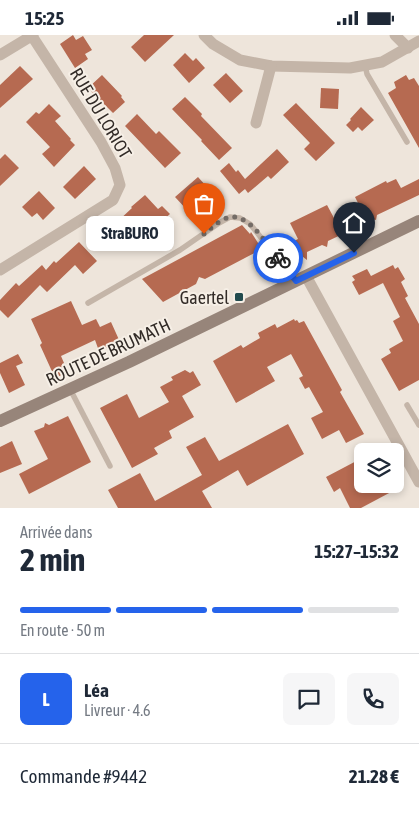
<!DOCTYPE html>
<html lang="fr">
<meta charset="utf-8">
<style>
:root{--surface:#fff;--page:#f6f6f7;--text:#1f2937;--muted:#747a83;--line:#e0e1e3;--accent:#2563eb}
body{margin:0;font-family:"Asap Condensed",sans-serif;background:var(--page);color:var(--text);height:100vh;display:flex;flex-direction:column;font-size:19px;white-space:nowrap}
*{box-sizing:border-box;margin:0}
p{font-size:16px;color:var(--muted)}
.icon{flex:none;width:28px;height:28px;fill:none;stroke:currentColor;stroke-width:2;stroke-linecap:round;stroke-linejoin:round}
.map{position:relative;height:473px;overflow:hidden}
.drawer{display:flex;flex-direction:column;background:var(--surface);flex:1}
.drawer>*{flex:none}
.tools{position:absolute;left:354px;top:408px;display:grid;gap:10px}
.tools a{display:grid;place-items:center;width:50px;height:50px;border-radius:8px;background:var(--surface);box-shadow:0 2px 8px #0003;font-size:25px}
.pin{position:absolute;display:grid;place-items:center;width:42px;height:42px;color:#fff;margin:-51px -21px;border-radius:50% 50% 50% 0;rotate:-45deg;box-shadow:0 0 5px #0007}
.pin .icon{rotate:45deg}
.courier{position:absolute;display:grid;place-items:center;width:50px;height:50px;margin:-25px;border:4px solid #2563eb;border-radius:50%;background:#fff;color:#222;box-shadow:0 1px 6px #0007}
.bubble{position:absolute;height:35px;border-radius:8px;background:var(--surface);box-shadow:0 2px 8px #0003;font-size:16px;font-weight:700;line-height:35px;text-align:center}
.headline em{font-style:normal;font-weight:700}
.headline div{display:flex;flex-direction:column-reverse}
.headline{display:flex;align-items:center;justify-content:space-between;height:85px;padding:0 20px}
h1{font-size:32px;font-weight:700;line-height:38px}
.bar{display:grid;grid-template-columns:repeat(4,1fr);gap:8px 5px;align-content:center;height:60px;padding:0 20px}
.bar i{height:6px;border-radius:4px;background:var(--line)}
.bar .selected{background:var(--accent)}
.bar p{grid-column:span 4}
.line{display:flex;align-items:center;gap:12px;padding:0 20px;border-top:1px solid var(--line)}
.line div{flex:1}
.round{display:grid;place-items:center;flex:none;width:52px;height:52px;border-radius:8px;background:var(--page)}
.status{display:flex;justify-content:space-between;align-items:center;height:35px;padding:0 25px;background:var(--surface);direction:ltr}
.status svg{height:14px;fill:currentColor}
.map>svg:first-child{display:block}
</style>
<div class="status"><b>15:25</b><svg viewBox="0 0 49 12"><path d="M0 12V9h3v3zM5 12V6h3v6zM10 12V3h3v9zM15 12V0h3v12zM26 1h20v11H26zM47 4h2v5h-2z"/></svg></div>
<div class="map">
<svg width="419" height="473" viewBox="0 0 419 473">
<rect width="100%" height="100%" fill="#eee5db"/>
<g fill="#b66a51">
<path d="M 73,0 L 76,5 L 83,1 L 92,15 L 85,19 L 88,24 L 75,33 L 60,9 Z"/>
<path d="M 144,0 L 174,0 L 145,27 L 131,12 Z"/>
<path d="M 185,18 L 193,26 L 196,23 L 205,33 L 189,48 L 173,30 Z"/>
<path d="M 20,31 L 33,44 L 0,73 L 0,50 Z"/>
<path d="M 226,38 L 243,56 L 230,68 L 213,50 Z"/>
<path d="M 102,40 L 122,61 L 121,62 L 125,67 L 113,78 L 88,53 Z"/>
<path d="M 406,40 L 409,45 L 414,43 L 419,51 L 419,113 L 388,58 L 396,53 L 394,47 Z"/>
<path d="M 321,53 L 339,54 L 338,74 L 320,73 Z"/>
<path d="M 185,62 L 202,79 L 201,81 L 232,113 L 219,125 L 201,106 L 202,105 L 172,74 Z"/>
<path d="M 296,68 L 335,108 L 316,126 L 304,114 L 310,108 L 283,80 Z"/>
<path d="M 49,69 L 61,81 L 55,86 L 71,104 L 70,105 L 75,110 L 54,132 L 42,119 L 50,112 L 26,87 L 36,77 L 39,79 Z"/>
<path d="M 361,72 L 374,85 L 362,96 L 358,92 L 353,97 L 346,90 L 351,85 L 350,84 Z"/>
<path d="M 137,79 L 156,99 L 159,96 L 181,118 L 165,133 L 125,91 Z"/>
<path d="M 277,114 L 289,127 L 271,144 L 268,141 L 248,158 L 245,154 L 239,159 L 220,136 L 229,128 L 236,137 L 238,135 L 245,144 Z"/>
<path d="M 5,119 L 19,133 L 0,151 L 0,124 Z"/>
<path d="M 84,131 L 96,144 L 75,164 L 63,152 Z"/>
<path d="M 198,142 L 215,161 L 203,172 L 198,167 L 188,176 L 175,162 Z"/>
<path d="M 396,144 L 401,153 L 419,144 L 419,160 L 377,180 L 376,185 L 349,177 L 357,191 L 352,194 L 351,198 L 347,197 L 328,206 L 327,212 L 322,210 L 307,217 L 307,225 L 298,218 L 292,207 L 298,204 L 290,188 L 327,170 L 334,183 L 359,170 L 355,162 L 386,146 L 387,148 Z"/>
<path d="M 39,156 L 55,173 L 43,185 L 37,178 L 32,182 L 22,172 Z"/>
<path d="M 145,160 L 158,174 L 162,171 L 170,179 L 160,188 L 162,191 L 155,197 L 144,187 L 114,214 L 102,201 L 132,173 L 131,172 Z"/>
<path d="M 242,190 L 250,199 L 251,197 L 262,214 L 205,244 L 199,242 L 196,249 L 163,267 L 142,244 Z"/>
<path d="M 79,207 L 97,226 L 83,239 L 75,230 L 47,257 L 40,250 L 8,283 L 0,275 L 0,265 L 16,248 L 19,251 L 42,230 L 46,235 L 54,226 L 56,228 Z"/>
<path d="M 393,230 L 395,234 L 398,232 L 405,244 L 401,247 L 408,261 L 405,263 L 419,289 L 419,345 L 399,356 L 381,324 L 391,318 L 389,314 L 403,306 L 393,286 L 400,282 L 383,248 L 359,260 L 352,247 L 355,245 L 352,241 L 367,234 L 371,241 Z"/>
<path d="M 71,266 L 82,290 L 96,284 L 100,292 L 111,287 L 120,307 L 99,316 L 95,305 L 61,321 L 64,328 L 62,329 L 66,338 L 55,343 L 40,310 L 42,308 L 31,284 Z"/>
<path d="M 294,284 L 295,286 L 297,285 L 299,288 L 304,286 L 342,355 L 340,357 L 364,399 L 346,408 L 339,395 L 322,404 L 311,383 L 323,377 L 309,352 L 305,354 L 299,343 L 303,341 L 291,319 L 267,332 L 275,346 L 236,368 L 213,326 L 241,310 L 243,313 L 260,303 L 258,298 L 275,289 L 277,293 Z"/>
<path d="M 18,319 L 23,328 L 16,331 L 25,350 L 9,358 L 0,338 L 0,328 Z"/>
<path d="M 185,335 L 190,338 L 193,336 L 201,350 L 182,361 L 194,382 L 169,396 L 172,403 L 154,413 L 158,419 L 132,433 L 100,373 L 127,359 L 139,383 L 169,367 L 160,352 L 173,345 L 171,342 Z"/>
<path d="M 68,381 L 91,427 L 29,459 L 19,439 L 48,424 L 34,396 L 44,392 L 45,388 L 49,390 Z"/>
<path d="M 288,389 L 304,419 L 247,451 L 238,435 L 202,456 L 212,473 L 118,473 L 108,455 L 140,438 L 155,466 L 202,440 L 186,412 L 205,402 L 219,426 Z"/>
<path d="M 12,406 L 22,429 L 0,438 L 0,412 Z"/>
<path d="M 362,423 L 362,449 L 387,449 L 391,457 L 361,473 L 350,473 L 340,453 L 334,457 L 326,442 Z"/>
</g>
<g fill="none" stroke-linecap="round" stroke-linejoin="round">
<g stroke="#c4b5a8" stroke-width="5.5">
<path d="M 365,30 L 367,39 L 407,107"/>
<path d="M 88,268 L 180,215 L 219,188 L 230,182 L 240,183 L 250,189 L 296,246"/>
<path d="M 70,354 L 110,431"/>
<path d="M 407,370 L 419,390"/>
</g>
<g stroke="#c4b5a8" stroke-width="11">
<path d="M 204,0 L 213,9 L 240,25 L 271,31 L 350,33 L 382,27 L 419,6"/>
<path d="M 395,0 L 408,13"/>
<path d="M 0,20 L 33,0"/>
<path d="M 256,88 L 271,31"/>
<path d="M 0,235 L 113,165 L 120,150 L 115,133 L 101,107 L 32,1"/>
<path d="M 306,241 L 419,447"/>
</g>
<path stroke="#97857a" stroke-width="12" d="M 0,386 L 129,327 L 419,186"/>
</g>
<g fill="none" stroke-linecap="round" stroke-linejoin="round">
<path stroke="#746c66" stroke-width="5" stroke-dasharray="0 9" d="M 204,199 C 211,193 222,183 231,182 C 250,180 267,210 278,223"/>
<path stroke="#2563eb" stroke-width="6" d="M 278,223 L 296,246 L 354,218"/>
</g>
<rect fill="#224b4e" stroke="#f6efe6" stroke-width="2" x="234" y="257" width="10" height="10" rx="2.5"/>
<g text-anchor="middle" dominant-baseline="central" stroke-width="4" stroke-linejoin="round" paint-order="stroke">
<g font-size="18" fill="#322b27" stroke="#f6efe6">
<text transform="translate(101 78) rotate(59)">RUE DU LORIOT</text>
<text transform="translate(108 317) rotate(-25)">ROUTE DE BRUMATH</text>
</g>
<g font-size="18" fill="#322b27" stroke="#f6efe6" text-anchor="end">
<text x="229" y="262">Gaertel</text>
</g>
</g>
</svg>
<div class="tools">
<a><svg class="icon" aria-label="layers" viewBox="0 0 24 24"><path d="M12 4l9 5-9 5-9-5zM3 14l9 5 9-5"/></svg></a>
</div>
<div class="pin" style="left:204px;top:199px;background:#ea580c"><svg class="icon" aria-label="bag" viewBox="0 0 24 24"><path d="M5 8h14l-1 12H6zM9 8a3 3 0 0 1 6 0"/></svg></div>
<div class="pin" style="left:354px;top:218px;background:#1f2937"><svg class="icon" aria-label="home" viewBox="0 0 24 24"><path d="M3 11l9-7 9 7M6 9v11h12V9"/></svg></div>
<div class="courier" style="left:278px;top:223px"><svg class="icon" aria-label="bike" viewBox="0 0 24 24"><circle cx="6" cy="16" r="4"/><circle cx="18" cy="16" r="4"/><path d="M6 16l4-8h5l3 8M10 8l3 8H6M13 5h3"/></svg></div>
<div class="bubble" style="left:86px;top:181px;width:88px">StraBURO</div>
</div>
<section class="drawer">
<div class="headline"><div><h1>2 min</h1><p>Arrivée dans</p></div><em>15:27–15:32</em></div>
<div class="bar"><i class="selected"></i><i class="selected"></i><i class="selected"></i><i></i><p>En route · 50 m</p></div>
<div class="line" style="height:90px"><b class="round" style="background:var(--accent);color:#fff">L</b><div><b>Léa</b><p>Livreur · 4.6</p></div><a class="round"><svg class="icon" aria-label="chat" viewBox="0 0 24 24"><path d="M4 5h16v11H9l-5 4z"/></svg></a><a class="round"><svg class="icon" aria-label="phone" viewBox="0 0 24 24"><path d="M5 4h4l2 5-3 2q2 4 5 5l2-3 5 2v4C11 20 4 13 5 4z"/></svg></a></div>
<div class="line" style="height:65px"><div>Commande #9442</div><b>21.28 €</b></div>
</section>
